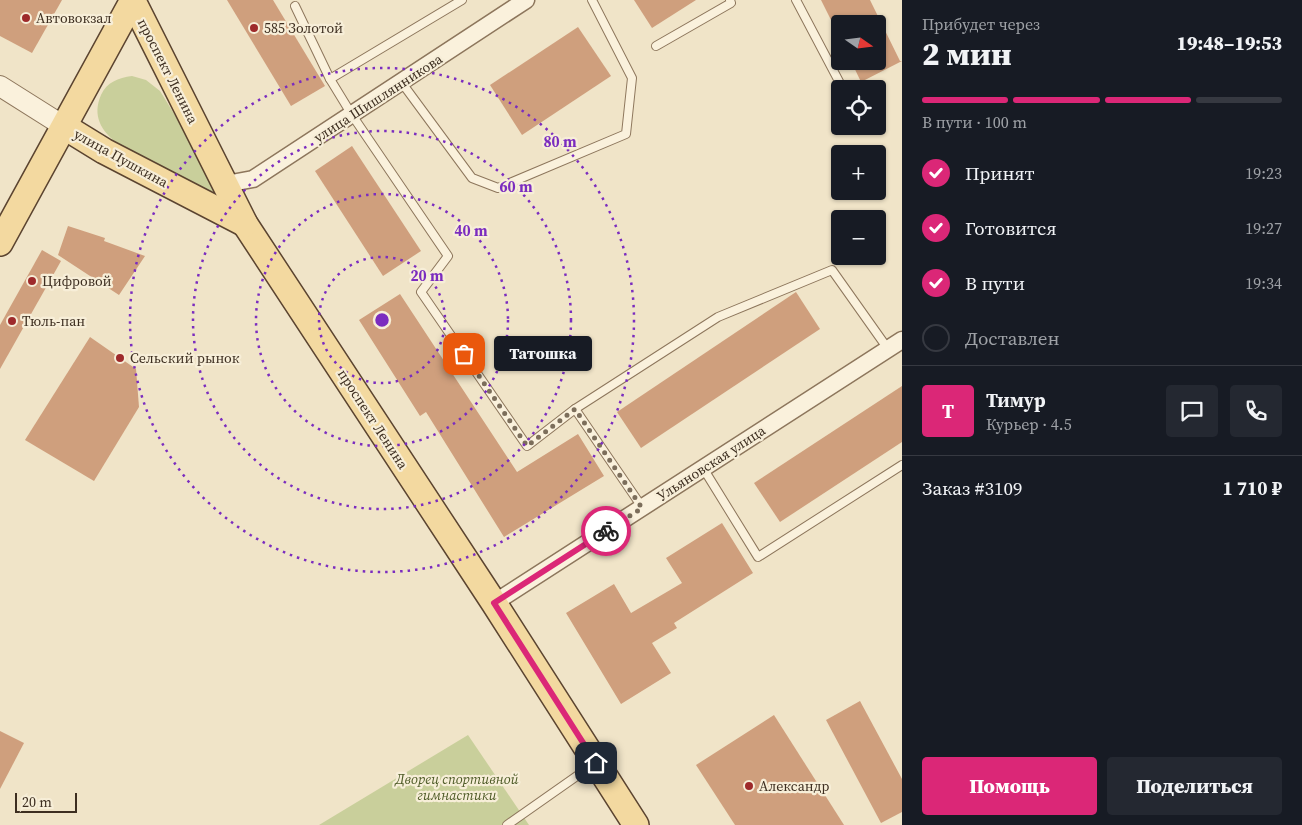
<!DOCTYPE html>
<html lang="ru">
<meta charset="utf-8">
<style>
:root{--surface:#171b24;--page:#242831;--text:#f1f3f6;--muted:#9ea1a6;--line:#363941;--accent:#db2777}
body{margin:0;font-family:"Source Serif 4",serif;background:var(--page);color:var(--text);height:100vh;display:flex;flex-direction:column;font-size:19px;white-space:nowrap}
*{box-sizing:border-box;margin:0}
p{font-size:16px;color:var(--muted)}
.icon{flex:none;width:28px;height:28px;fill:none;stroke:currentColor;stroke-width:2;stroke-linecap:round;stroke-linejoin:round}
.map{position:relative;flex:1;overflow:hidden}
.panel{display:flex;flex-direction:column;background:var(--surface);width:400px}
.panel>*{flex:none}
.needle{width:32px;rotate:104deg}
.fabs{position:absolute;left:831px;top:15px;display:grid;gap:10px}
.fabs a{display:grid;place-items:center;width:55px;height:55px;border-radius:5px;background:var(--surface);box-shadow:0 1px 4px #0004;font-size:25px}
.scale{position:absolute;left:15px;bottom:12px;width:62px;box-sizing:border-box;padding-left:5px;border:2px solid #3d2e20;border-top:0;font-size:14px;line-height:18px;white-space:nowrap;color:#3d2e20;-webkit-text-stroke:4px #f7eed8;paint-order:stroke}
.pin{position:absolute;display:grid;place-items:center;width:42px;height:42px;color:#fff;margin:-21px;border-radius:10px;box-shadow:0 2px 8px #0006}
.courier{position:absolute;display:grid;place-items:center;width:50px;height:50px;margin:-25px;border:4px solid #db2777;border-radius:50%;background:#fff;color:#222;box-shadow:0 1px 6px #0007}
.bubble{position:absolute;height:35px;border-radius:5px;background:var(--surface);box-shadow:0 1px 4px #0004;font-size:16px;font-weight:800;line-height:35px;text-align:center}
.summary em{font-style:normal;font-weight:800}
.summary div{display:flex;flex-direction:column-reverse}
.summary{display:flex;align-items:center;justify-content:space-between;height:85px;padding:0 20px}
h1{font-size:32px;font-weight:800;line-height:38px}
.bar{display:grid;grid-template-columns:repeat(4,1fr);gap:8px 5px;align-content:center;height:60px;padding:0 20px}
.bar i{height:6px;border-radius:4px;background:var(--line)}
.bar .current{background:var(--accent)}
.bar p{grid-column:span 4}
.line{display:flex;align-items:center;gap:12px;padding:0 20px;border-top:1px solid var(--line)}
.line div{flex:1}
.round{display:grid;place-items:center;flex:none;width:52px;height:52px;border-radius:5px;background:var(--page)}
ol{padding:0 20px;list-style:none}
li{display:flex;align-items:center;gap:15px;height:55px}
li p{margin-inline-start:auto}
li .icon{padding:5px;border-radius:50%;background:var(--accent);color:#fff;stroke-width:4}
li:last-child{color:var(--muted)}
li i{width:28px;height:28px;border:2px solid var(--line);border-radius:50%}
.button{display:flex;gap:10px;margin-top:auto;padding:10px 20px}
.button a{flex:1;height:58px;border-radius:5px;background:var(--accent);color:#fff;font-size:20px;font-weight:800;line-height:58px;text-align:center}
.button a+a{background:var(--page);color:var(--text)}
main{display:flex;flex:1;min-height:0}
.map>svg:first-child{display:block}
</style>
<main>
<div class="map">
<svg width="902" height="825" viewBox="0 0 902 825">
<rect width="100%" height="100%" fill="#f0e4c8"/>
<g fill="#c9cf9b">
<path d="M 132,76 L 146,80 L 160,91 L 212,175 L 216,187 L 212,192 C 196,188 181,178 167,170 C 138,156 83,136 101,95 C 107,82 118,78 132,76 Z"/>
<path d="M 468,735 L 529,825 L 319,825 Z"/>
</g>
<g fill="#cf9f7d">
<path d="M 0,0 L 62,0 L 32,53 L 0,36 Z"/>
<path d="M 227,0 L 273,0 L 325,86 L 291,106 Z"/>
<path d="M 634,0 L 696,0 L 652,28 Z"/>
<path d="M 821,0 L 870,0 L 900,61 L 902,61 L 861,82 L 851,61 L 878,61 L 878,24 L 833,24 Z"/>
<path d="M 578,27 L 611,76 L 522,135 L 490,85 Z"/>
<path d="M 352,146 L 421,251 L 383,276 L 315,171 Z"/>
<path d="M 68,226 L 105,238 L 104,241 L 145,256 L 119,295 L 58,255 Z"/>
<path d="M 42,250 L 61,261 L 0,369 L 0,325 Z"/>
<path d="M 796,292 L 820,329 L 641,448 L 617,412 Z"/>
<path d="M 400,294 L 517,472 L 578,434 L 604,476 L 504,537 L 426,412 L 420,416 L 359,320 Z"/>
<path d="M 90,337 L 136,369 L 139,407 L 94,481 L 25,440 Z"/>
<path d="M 902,386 L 902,442 L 780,522 L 754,483 Z"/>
<path d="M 722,523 L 753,573 L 674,623 L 677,628 L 652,643 L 671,673 L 621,704 L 566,613 L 614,584 L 631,613 L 682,583 L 666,558 Z"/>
<path d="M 860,701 L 902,779 L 902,812 L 881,823 L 826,720 Z"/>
<path d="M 774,715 L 844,825 L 735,825 L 696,765 Z"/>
<path d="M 0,731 L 24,743 L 0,789 Z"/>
</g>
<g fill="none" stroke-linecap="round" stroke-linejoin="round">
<g stroke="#8d765c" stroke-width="10">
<g id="service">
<path d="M 796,0 L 843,89"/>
<path d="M 295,6 L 330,79 L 352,115 L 448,256 L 421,292 L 527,446 L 575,409 L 718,317 L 832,270 L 888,349"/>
<path d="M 656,46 L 731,3 L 730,0"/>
<path d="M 330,79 L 462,0"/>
<path d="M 402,83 L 472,178 L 498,188 L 626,134 L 632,78 L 592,0"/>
<path d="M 575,409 L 642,507"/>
<path d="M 703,468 L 758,557 L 902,465"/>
<path d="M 507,825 L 594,764"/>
</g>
</g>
<g stroke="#8d765c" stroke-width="19">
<g id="minor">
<path d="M 226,184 L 253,179 L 526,0"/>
<path d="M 494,603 L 902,340"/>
</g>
</g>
<g stroke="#8d765c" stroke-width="22">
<path id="tertiary" d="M 0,86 L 65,127"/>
</g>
<g stroke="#5b4430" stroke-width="28">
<g id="primary">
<path d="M 133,1 L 245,224 L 494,603 L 636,825"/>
<path d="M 65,127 L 104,151 L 245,224"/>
<path d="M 0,243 L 133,0"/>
</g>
</g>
<use href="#service" stroke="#faf1dc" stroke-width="8"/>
<use href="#minor" stroke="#faf1dc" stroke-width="16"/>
<use href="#tertiary" stroke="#faf1dc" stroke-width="20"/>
<use href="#primary" stroke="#f3d9a0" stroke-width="25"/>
</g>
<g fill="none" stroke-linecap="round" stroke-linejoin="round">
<path stroke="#7c6e5b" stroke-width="5" stroke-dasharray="0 9" d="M 464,354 L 527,446 L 575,409 L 642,508 L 606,531"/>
<path stroke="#db2777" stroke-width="6" d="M 596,763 L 494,603 L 606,531"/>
</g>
<g fill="none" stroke="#7b2cbf" stroke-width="2.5" stroke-dasharray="2.5 5">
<circle cx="382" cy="320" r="63"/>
<circle cx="382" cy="320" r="126"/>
<circle cx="382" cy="320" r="189"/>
<circle cx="382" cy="320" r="252"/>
</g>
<g fill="#9e2a2b" stroke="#f7eed8" stroke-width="2">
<circle cx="26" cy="18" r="5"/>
<circle cx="254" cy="28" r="5"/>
<circle cx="32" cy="281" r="5"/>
<circle cx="12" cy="321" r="5"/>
<circle cx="120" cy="358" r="5"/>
<circle cx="749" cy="786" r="5"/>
</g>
<g text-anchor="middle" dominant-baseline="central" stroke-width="4.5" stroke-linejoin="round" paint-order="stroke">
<g font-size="14" fill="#3d2e20" stroke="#f7eed8" text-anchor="start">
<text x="36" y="18">Автовокзал</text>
<text x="264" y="28">585 Золотой</text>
<text x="42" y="281">Цифровой</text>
<text x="22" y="321">Тюль-пан</text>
<text x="130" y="358">Сельский рынок</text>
<text x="759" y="786">Александр</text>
</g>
<g font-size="14" fill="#3d2e20" stroke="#f7eed8">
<text transform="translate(168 71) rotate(63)">проспект Ленина</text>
<text transform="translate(378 98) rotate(-33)">улица Шишлянникова</text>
<text transform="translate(121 158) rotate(29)">улица Пушкина</text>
<text transform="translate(373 419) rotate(57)">проспект Ленина</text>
<text transform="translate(711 463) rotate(-33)">Ульяновская улица</text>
</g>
<g font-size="14" font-style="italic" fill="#4d5a26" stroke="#f7eed8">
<text x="457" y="779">Дворец спортивной<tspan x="457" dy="16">гимнастики</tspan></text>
</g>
</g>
<circle cx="382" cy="320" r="8" fill="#7b2cbf" stroke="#f7eed8" stroke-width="2.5"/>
<g font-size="15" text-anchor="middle" font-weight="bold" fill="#7b2cbf" stroke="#f7eed8" stroke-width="4.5" stroke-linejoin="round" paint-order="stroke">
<text x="560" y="147">80 m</text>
<text x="516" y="192">60 m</text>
<text x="471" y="236">40 m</text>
<text x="427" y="281">20 m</text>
</g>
</svg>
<div class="fabs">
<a><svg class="needle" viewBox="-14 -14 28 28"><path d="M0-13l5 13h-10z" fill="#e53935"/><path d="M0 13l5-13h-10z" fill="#9ea1a6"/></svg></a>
<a><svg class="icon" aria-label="locate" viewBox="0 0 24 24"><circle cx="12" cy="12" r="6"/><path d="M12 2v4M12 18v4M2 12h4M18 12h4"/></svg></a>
<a>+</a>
<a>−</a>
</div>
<div class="scale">20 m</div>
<div class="pin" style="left:464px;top:354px;background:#ea580c"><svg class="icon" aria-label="bag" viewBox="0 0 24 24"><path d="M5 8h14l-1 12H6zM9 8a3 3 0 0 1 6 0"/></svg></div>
<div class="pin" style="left:596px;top:763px;background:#1f2937"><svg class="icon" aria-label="home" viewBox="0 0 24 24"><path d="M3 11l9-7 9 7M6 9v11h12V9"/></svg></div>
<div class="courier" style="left:606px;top:531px"><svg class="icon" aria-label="bike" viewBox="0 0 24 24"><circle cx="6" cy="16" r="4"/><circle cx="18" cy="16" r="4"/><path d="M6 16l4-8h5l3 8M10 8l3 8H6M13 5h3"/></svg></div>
<div class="bubble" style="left:494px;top:336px;width:98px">Татошка</div>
</div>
<section class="panel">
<div class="summary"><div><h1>2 мин</h1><p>Прибудет через</p></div><em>19:48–19:53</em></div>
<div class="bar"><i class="current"></i><i class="current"></i><i class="current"></i><i></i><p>В пути · 100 m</p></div>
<ol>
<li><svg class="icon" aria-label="check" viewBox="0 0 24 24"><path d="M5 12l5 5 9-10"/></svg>Принят<p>19:23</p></li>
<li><svg class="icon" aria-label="check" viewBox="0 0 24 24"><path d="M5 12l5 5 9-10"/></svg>Готовится<p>19:27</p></li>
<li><svg class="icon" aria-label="check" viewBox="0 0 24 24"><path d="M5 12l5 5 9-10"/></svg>В пути<p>19:34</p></li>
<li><i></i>Доставлен</li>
</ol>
<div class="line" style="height:90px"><b class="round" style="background:var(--accent);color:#fff">Т</b><div><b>Тимур</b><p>Курьер · 4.5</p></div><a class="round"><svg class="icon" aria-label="chat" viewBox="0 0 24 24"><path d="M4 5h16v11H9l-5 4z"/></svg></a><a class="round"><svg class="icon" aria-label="phone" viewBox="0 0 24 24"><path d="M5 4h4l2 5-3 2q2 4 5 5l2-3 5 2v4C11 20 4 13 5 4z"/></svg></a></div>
<div class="line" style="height:65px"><div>Заказ #3109</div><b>1 710 ₽</b></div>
<div class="button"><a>Помощь</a><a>Поделиться</a></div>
</section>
</main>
